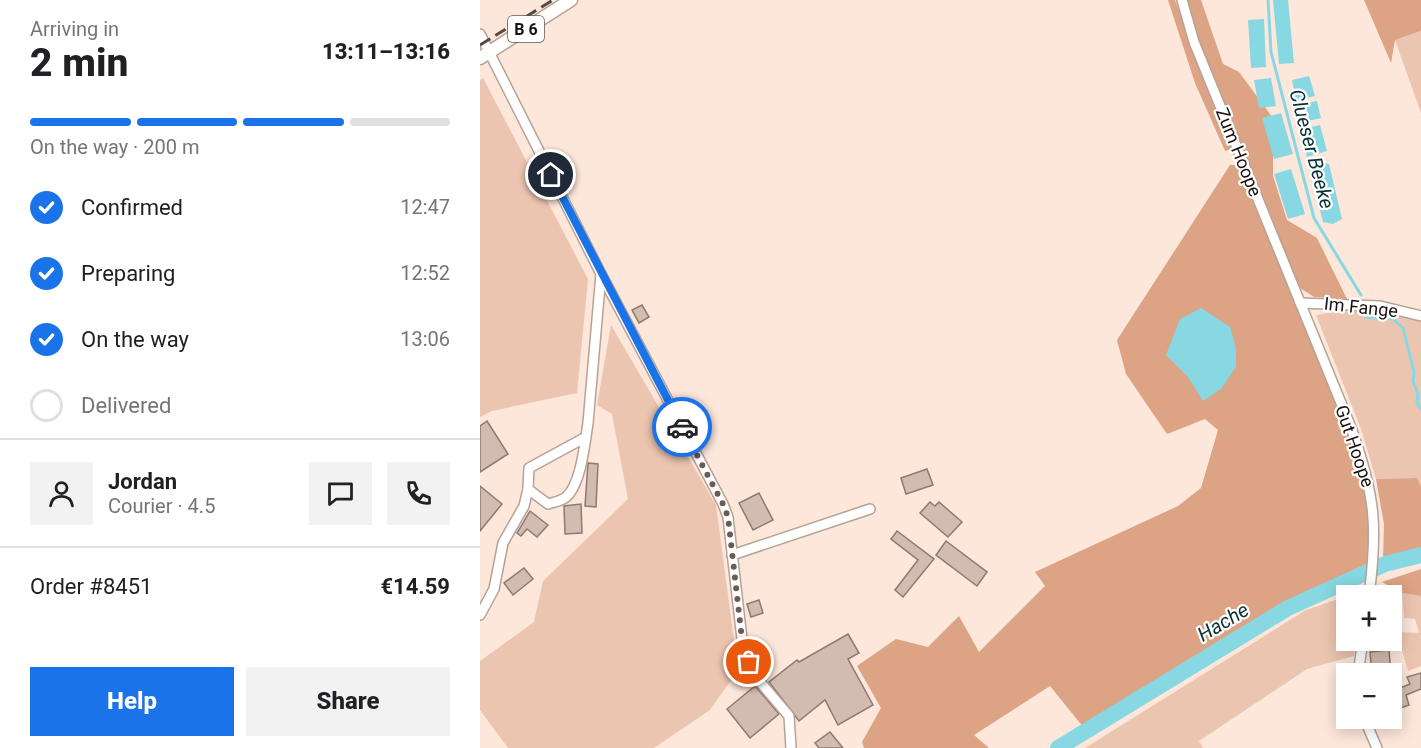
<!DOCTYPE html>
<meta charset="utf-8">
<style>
:root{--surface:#fff;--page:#f2f2f2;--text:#202124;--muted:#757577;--line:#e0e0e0;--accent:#1a73e8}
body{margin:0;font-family:Roboto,sans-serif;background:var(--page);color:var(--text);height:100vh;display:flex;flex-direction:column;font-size:22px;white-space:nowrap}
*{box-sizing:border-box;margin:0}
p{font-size:20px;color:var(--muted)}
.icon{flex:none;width:33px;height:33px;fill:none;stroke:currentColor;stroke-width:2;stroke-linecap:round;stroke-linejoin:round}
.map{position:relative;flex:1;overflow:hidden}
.side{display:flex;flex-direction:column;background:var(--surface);width:480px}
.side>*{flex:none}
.buttons{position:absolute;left:856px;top:585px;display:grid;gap:12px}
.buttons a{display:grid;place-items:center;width:66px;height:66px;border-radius:0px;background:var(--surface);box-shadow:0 3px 15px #0003;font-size:30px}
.pin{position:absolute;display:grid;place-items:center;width:51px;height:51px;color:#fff;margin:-26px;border:3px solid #fff;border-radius:50%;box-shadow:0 2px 6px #0007}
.courier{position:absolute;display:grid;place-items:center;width:60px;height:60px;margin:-30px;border:4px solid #1a73e8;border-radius:50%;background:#fff;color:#222;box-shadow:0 2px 8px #0007}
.overview em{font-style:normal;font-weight:800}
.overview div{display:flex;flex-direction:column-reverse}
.overview{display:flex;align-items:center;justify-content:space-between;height:102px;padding:0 30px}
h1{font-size:39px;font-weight:800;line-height:45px}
.bar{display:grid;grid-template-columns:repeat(4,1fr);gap:9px 6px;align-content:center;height:72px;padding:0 30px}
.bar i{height:8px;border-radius:4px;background:var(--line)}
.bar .selected{background:var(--accent)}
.bar p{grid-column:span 4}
.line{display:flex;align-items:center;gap:15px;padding:0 30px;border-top:2px solid var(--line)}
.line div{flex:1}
.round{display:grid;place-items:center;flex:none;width:63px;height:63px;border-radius:0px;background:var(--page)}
ol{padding:0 30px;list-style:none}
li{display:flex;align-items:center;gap:18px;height:66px}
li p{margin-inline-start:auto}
li .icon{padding:6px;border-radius:50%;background:var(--accent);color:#fff;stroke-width:4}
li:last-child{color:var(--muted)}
li i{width:33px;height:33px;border:3px solid var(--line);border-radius:50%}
.button{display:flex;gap:12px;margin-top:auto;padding:12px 30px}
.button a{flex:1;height:69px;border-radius:0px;background:var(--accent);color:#fff;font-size:24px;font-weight:800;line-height:69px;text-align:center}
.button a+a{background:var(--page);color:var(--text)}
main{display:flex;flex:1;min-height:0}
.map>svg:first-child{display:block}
</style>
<main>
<section class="side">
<div class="overview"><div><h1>2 min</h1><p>Arriving in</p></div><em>13:11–13:16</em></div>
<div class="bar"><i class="selected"></i><i class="selected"></i><i class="selected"></i><i></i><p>On the way · 200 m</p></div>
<ol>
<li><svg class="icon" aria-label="check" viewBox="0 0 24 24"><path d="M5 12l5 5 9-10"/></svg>Confirmed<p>12:47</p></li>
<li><svg class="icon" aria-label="check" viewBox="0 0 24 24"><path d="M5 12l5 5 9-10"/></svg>Preparing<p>12:52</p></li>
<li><svg class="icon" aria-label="check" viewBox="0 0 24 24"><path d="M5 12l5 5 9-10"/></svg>On the way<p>13:06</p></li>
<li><i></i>Delivered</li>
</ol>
<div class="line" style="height:108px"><a class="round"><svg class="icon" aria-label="person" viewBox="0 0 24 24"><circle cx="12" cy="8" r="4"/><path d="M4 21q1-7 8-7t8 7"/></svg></a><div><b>Jordan</b><p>Courier · 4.5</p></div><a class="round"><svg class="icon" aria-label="chat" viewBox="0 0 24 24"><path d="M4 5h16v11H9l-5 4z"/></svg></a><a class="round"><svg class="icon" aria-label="phone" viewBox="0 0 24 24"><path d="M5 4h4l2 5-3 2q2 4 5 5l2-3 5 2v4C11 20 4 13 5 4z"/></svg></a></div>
<div class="line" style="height:78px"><div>Order #8451</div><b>€14.59</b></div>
<div class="button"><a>Help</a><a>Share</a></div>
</section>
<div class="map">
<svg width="941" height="748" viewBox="0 0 941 748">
<rect width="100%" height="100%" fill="#fde6da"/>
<g fill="#ecc5b1">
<path d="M 941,31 L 941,113 L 915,40 Z"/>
<path d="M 3,78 L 108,279 L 97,393 L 12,411 L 0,417 L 0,80 Z"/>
<path d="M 875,309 L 900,310 L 941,321 L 941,486 L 937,478 L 896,479 L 881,429 L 836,315 Z"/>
<path d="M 131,325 L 236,505 L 258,670 L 230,710 L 174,748 L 28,748 L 0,710 L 0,661 L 54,622 L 63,581 L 148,499 L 132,414 L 117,405 Z"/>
<path d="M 922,593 L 941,596 L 941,666 L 928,671 L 917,632 L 939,633 L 935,619 L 924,618 Z"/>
<path d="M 867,596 L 867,640 L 876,641 L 874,656 L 827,669 L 719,741 L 723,748 L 605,748 L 826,610 Z"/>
</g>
<g fill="#dca384">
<path d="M 688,0 L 695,0 L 752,149 L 745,151 L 715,83 Z"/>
<path d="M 705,0 L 721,0 L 743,64 L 759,72 L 793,118 L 793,176 L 807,220 L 837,238 L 867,299 L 834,297 L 820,288 L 717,41 Z"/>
<path d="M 884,0 L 941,0 L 941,31 L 915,40 L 911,63 Z"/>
<path d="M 750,165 L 757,165 C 784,227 811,290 837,353 C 863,420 898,489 888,563 L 871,574 L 792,610 L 604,728 L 570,686 L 494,735 L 509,748 L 384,748 L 382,742 L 401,708 L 377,666 L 416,639 L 448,647 L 479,616 L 499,652 L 565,586 L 555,572 L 698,506 L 721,488 L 738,430 L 725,419 L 687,434 L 646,374 L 637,340 Z"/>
<path d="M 937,478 L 941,486 L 941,550 L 933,554 L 903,560 L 904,524 L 896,479 Z"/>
<path d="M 941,569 L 941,596 L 922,593 L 902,582 Z"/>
</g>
<g fill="#87d8e2">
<path d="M 793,0 L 808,0 L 814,63 L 799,64 Z"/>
<path d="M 784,19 L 786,67 L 771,68 L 768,20 Z"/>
<path d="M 829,76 L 835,96 L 816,100 L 812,80 Z"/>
<path d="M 791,78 L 796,106 L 779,108 L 774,80 Z"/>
<path d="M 837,101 L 841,118 L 820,123 L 815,106 Z"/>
<path d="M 801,113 L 813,154 L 794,159 L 782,118 Z"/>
<path d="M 840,125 L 847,151 L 827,157 L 820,130 Z"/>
<path d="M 839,162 L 849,164 L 862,219 L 853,224 L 843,222 L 829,167 Z"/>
<path d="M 811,169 L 825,214 L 808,219 L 794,174 Z"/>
<path d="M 721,308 L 750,327 L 756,348 L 756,367 L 741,389 L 723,401 L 708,377 L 686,355 L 700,319 Z"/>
</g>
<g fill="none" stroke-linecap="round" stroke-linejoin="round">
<g stroke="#87d8e2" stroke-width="3">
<path d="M 788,0 L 791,52 L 834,218 L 881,295"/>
<path d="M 886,317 L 913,319 L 923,328 L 934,372 L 933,382 L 938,393 L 937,403 L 941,409"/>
</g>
<path stroke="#87d8e2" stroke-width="16" d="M 578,748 L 808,608 L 905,564 L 941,555"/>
</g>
<g fill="#d2bbb0" stroke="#8e7a6f" stroke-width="1.5">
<path d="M 162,305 L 169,317 L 159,323 L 152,310 Z"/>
<path d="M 7,421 L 28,454 L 0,472 L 0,426 Z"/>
<path d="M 108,463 L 118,464 L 116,507 L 105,506 Z"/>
<path d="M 447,469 L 453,485 L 426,494 L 421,478 Z"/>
<path d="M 0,486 L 22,504 L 0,531 Z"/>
<path d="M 279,493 L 293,520 L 273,530 L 259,503 Z"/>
<path d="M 450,502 L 455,506 L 459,502 L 482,522 L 468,537 L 440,513 Z"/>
<path d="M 101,504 L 102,533 L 85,534 L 84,506 Z"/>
<path d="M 50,511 L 68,525 L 57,537 L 47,529 L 41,536 L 37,533 Z"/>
<path d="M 417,531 L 454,559 L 423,597 L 415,590 L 438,560 L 411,539 Z"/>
<path d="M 466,541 L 507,572 L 497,586 L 456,555 Z"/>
<path d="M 44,568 L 53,579 L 33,595 L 24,583 Z"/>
<path d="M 279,600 L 283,613 L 271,617 L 267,604 Z"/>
<path d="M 368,634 L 379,653 L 368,659 L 393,705 L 358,725 L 345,700 L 319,721 L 289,682 L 317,660 L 319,662 Z"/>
<path d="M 909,650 L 911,674 L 892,674 L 890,652 Z"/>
<path d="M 941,673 L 941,689 L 926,695 L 929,705 L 918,709 L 913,691 L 930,684 L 927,677 Z"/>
<path d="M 275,686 L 299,714 L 270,738 L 247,709 Z"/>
<path d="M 350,732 L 363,748 L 339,748 L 335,743 Z"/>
</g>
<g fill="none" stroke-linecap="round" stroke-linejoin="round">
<g stroke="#b7a296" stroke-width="12">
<g id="minor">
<path d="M 702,0 L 714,42 L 872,430 C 895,496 898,526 889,596"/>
<path d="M 0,34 L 121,274 L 243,504 L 248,517 L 263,648 L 275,676 L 309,716 L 311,748"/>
<path d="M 820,303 L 900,306 L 941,316"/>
<path d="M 106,437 L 49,468 L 48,489 L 68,504 C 74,502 82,501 86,497 C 101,485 105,442 108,423 L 121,274"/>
<path d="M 252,555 L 390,509"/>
<path d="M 0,615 L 14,589 L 23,543 L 44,506 L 48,489"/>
<path d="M 878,674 L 883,640"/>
<path d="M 884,718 L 897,748"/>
</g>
</g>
<g stroke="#b7a296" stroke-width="15">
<path id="major" d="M 0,58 L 91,0"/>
</g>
<use href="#minor" stroke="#fff" stroke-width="9"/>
<use href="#major" stroke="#fff" stroke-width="12"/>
<path stroke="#564a44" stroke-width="3" stroke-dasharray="12 6" stroke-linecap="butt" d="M 0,45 L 73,0"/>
</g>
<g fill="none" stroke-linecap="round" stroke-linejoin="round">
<path stroke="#695c55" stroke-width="6" stroke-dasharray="0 10.8" d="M 202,427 L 243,504 L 248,517 L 263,648 L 269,662"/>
<path stroke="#1a73e8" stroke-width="8" d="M 71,175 L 202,427"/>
</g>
<g text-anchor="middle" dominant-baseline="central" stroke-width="4.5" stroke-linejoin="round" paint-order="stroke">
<rect fill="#fff" stroke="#5f5956" stroke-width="1.5" x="28" y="16" width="36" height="26" rx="4.5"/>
<g font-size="16" font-weight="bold" fill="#1a120e">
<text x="46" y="29">B 6</text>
</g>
<g font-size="18" fill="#1a120e" stroke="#fff">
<text transform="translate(759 152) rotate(68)">Zum Hoope</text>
<text transform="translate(881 307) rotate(6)">Im Fange</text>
<text transform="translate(875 446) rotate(71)">Gut Hoope</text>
</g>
<g font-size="20" font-style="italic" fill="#083136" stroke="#fff">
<text transform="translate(832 149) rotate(75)">Clueser Beeke</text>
<text transform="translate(743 622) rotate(-31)">Hache</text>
</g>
</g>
</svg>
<div class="buttons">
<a>+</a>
<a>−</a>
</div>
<div class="pin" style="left:269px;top:662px;background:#ea580c"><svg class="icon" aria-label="bag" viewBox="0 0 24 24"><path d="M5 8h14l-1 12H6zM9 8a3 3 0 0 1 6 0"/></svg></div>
<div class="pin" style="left:71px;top:175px;background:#1f2937"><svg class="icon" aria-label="home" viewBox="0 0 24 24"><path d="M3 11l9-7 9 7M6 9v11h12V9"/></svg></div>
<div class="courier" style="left:202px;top:427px"><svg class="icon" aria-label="car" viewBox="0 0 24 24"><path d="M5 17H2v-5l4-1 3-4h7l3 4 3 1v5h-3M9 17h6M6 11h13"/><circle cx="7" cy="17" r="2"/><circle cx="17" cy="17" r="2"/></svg></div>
</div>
</main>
